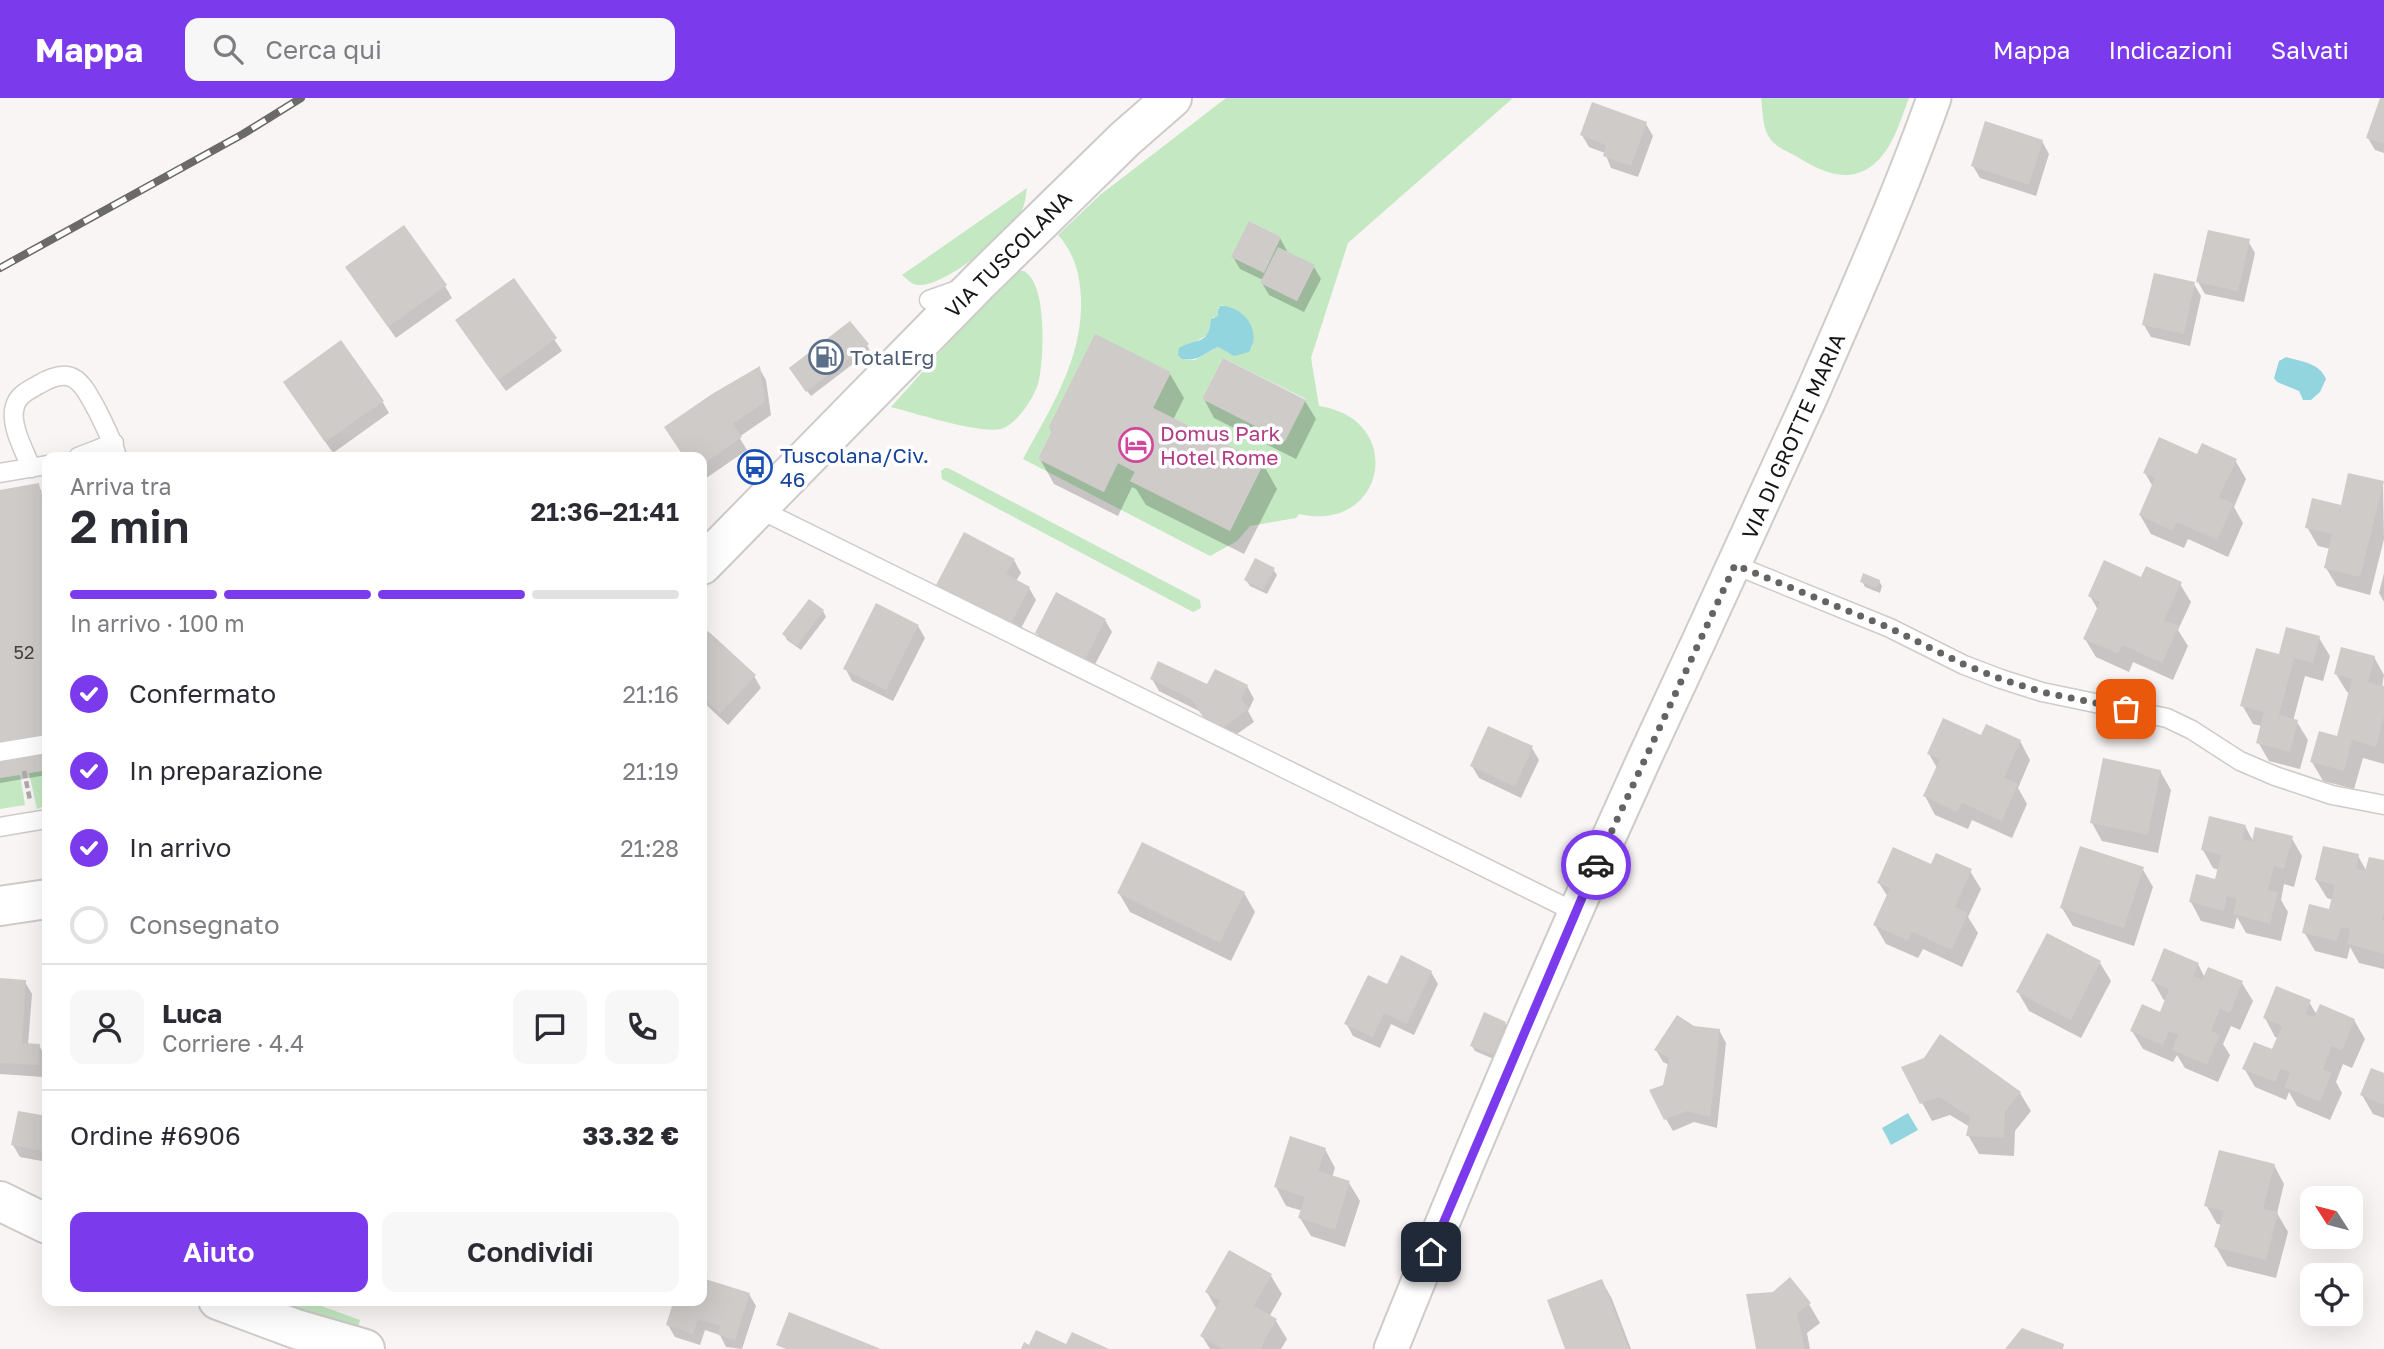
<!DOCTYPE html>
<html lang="it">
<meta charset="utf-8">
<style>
:root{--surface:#fff;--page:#f7f7f7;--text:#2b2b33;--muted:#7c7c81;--line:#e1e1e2;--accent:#7c3aed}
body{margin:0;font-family:"Golos Text",sans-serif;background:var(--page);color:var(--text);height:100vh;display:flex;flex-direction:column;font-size:26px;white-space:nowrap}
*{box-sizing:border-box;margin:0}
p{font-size:23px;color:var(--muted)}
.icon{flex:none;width:38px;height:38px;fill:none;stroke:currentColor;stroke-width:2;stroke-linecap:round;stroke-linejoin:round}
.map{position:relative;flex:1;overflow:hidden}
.details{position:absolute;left:42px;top:354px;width:665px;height:854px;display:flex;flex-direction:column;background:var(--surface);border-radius:14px;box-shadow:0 7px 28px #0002}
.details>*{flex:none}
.needle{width:46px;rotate:306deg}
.tools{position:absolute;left:2300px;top:1088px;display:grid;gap:14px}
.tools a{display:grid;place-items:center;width:63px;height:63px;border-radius:14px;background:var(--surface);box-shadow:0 7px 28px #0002;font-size:35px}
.pin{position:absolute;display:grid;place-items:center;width:60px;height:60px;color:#fff;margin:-30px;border-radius:14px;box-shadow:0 4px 10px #0006}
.courier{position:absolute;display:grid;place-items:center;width:70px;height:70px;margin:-35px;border:5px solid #7c3aed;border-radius:50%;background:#fff;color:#222;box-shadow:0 2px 9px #0007}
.summary em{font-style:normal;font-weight:600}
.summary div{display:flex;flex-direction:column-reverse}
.summary{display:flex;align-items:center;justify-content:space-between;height:119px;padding:0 28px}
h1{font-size:46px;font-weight:600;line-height:52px}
.bar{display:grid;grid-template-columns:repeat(4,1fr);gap:10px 7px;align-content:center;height:84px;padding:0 28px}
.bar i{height:9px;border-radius:5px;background:var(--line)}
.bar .active{background:var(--accent)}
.bar p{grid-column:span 4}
.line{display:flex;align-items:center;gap:18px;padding:0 28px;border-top:2px solid var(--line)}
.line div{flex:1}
.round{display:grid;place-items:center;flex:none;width:74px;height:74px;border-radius:14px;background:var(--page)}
ol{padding:0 28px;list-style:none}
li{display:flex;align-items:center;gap:21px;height:77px}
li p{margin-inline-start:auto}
li .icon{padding:7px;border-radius:50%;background:var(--accent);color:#fff;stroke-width:4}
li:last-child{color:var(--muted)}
li i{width:38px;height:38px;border:4px solid var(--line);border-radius:50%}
.primary-button{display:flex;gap:14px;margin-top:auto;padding:14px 28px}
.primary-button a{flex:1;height:80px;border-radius:14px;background:var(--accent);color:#fff;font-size:28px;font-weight:600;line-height:80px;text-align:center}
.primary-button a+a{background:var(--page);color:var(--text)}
header{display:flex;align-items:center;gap:42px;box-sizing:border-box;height:98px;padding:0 35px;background:var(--accent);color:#fff}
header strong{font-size:33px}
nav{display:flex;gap:38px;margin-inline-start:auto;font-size:24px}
.search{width:490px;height:63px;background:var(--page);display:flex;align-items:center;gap:18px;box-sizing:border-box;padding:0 24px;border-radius:14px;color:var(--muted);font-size:26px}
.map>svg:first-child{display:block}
</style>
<header>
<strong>Mappa</strong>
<div class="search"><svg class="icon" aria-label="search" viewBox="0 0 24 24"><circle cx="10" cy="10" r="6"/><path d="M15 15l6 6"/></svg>Cerca qui</div>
<nav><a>Mappa</a><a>Indicazioni</a><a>Salvati</a></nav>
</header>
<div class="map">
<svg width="2384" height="1251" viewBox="0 0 2384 1251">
<rect width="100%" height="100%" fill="#f9f5f4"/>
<g fill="#c3e8c2" fill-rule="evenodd">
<path d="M 1226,0 L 1513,0 L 1348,145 L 1311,260 L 1319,308 C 1407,321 1386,436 1299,416 L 1296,420 L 1250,428 L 1237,443 L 1210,458 L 1023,361 C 1050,311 1083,261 1081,201 C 1080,177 1075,156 1058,137 L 1100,97 ZM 1249,123 L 1281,139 L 1264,175 ZM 1315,167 L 1297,203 L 1260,185 ZM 1222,207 L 1253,240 L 1252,250 L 1229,255 L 1218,249 L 1195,262 L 1184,262 L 1192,246 L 1207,237 L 1213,219 L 1218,219 L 1218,210 ZM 1095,237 L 1171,274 L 1153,310 L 1263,365 L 1230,433 L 1130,383 L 1135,374 L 1118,365 L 1103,394 L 1038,361 L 1052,332 L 1048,330 ZM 1223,260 L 1306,301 L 1285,343 L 1202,301 Z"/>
<path d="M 1761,0 L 1909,0 C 1900,23 1893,51 1873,67 C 1846,88 1819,72 1794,57 C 1786,53 1777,49 1771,42 C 1762,31 1763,13 1761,0 Z"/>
<path d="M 1027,90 C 1026,97 1025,106 1022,112 C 1008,136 950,185 921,187 C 913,188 908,182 902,177 Z"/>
<path d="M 1018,173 L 1024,173 C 1048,186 1044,263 1038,286 C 1033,301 1017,326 1001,331 C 979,336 915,315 891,309 L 994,194 Z"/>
<path d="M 945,370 L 948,370 L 1200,502 L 1201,510 L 1193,514 L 942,381 L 941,373 Z"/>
<path d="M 47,672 L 47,707 L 37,711 L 29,675 Z"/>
<path d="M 20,677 L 25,707 L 0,711 L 0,680 Z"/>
<path d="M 288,1202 L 305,1202 L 360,1222 L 357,1234 L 292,1212 Z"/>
</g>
<g fill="#93d5df">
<path d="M 1220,208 C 1243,207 1263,233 1249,254 L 1234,258 L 1218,249 C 1204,255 1199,264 1182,261 L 1178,257 L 1179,250 C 1197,239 1208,249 1211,221 L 1218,218 L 1218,212 Z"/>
<path d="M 2286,259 C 2300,263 2320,265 2326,281 L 2320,294 L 2311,302 L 2303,302 L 2299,293 L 2277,284 L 2274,280 L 2279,263 Z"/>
<path d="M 1908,1015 L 1918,1032 L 1891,1047 L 1882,1030 Z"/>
</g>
<g fill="#0003">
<path d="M 2384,2 L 2384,55 L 2375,52 L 2368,40 Z"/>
<path d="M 1646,26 L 1653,38 L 1638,79 L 1611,70 L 1605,55 L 1589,49 L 1582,37 Z"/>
<path d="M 2042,43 L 2049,56 L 2036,98 L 1980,80 L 1973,68 Z"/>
<path d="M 1280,140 L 1287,153 L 1286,155 L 1314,169 L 1321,181 L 1304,214 L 1269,197 L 1262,185 L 1263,182 L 1240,171 L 1233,159 Z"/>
<path d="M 2248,143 L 2255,155 L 2244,204 L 2205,196 L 2198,184 Z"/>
<path d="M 354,181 L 445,188 L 452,200 L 396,240 Z"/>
<path d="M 514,182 L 562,253 L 506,293 L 464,234 Z"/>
<path d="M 2194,186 L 2201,198 L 2190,248 L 2151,239 L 2144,227 Z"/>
<path d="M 867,247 L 870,253 L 811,298 L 794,276 Z"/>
<path d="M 759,270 L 766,282 L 771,317 L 739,339 L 747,352 L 702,383 L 702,359 Z"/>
<path d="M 1170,276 L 1184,300 L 1173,322 L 1263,366 L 1277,391 L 1244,456 L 1146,407 L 1136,391 L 1132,389 L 1118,418 L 1054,386 L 1040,361 L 1052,335 L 1050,330 Z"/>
<path d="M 292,296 L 382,303 L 389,315 L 333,355 Z"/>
<path d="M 1204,301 L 1305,303 L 1316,321 L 1296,361 L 1214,320 Z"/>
<path d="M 2197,358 L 2235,362 L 2246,381 L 2234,409 L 2243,425 L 2228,459 L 2188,441 L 2184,450 L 2151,436 L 2140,417 L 2153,389 L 2145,375 Z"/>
<path d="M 2383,384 L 2384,441 L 2370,497 L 2337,488 L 2326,470 L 2331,451 L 2318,448 L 2307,429 Z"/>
<path d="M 38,387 L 41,392 L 47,428 L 47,677 L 0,685 L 0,393 Z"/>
<path d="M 1014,462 L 1021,475 L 1016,483 L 1029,490 L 1036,502 L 1017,538 L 945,499 L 938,487 Z"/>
<path d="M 1273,471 L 1277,477 L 1267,496 L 1250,488 L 1246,482 Z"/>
<path d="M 2384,475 L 2384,504 L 2379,495 Z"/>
<path d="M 2142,481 L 2180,486 L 2191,504 L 2178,532 L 2188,548 L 2173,582 L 2133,564 L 2129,574 L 2096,559 L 2085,541 L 2098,512 L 2090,498 Z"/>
<path d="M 1862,483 L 1879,483 L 1882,488 L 1880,495 L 1865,489 Z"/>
<path d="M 823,513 L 826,519 L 801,552 L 787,542 L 784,536 Z"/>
<path d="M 1105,522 L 1112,534 L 1092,572 L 1044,547 L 1037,535 Z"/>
<path d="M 918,528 L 925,540 L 893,603 L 852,583 L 845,570 Z"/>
<path d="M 708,536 L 754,578 L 761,590 L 728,627 L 702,603 L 702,543 Z"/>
<path d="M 2319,540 L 2330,558 L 2323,583 L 2305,578 L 2293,623 L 2297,624 L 2308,642 L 2300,671 L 2269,663 L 2258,644 L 2262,628 L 2253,626 L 2242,607 L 2281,558 Z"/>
<path d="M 2374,559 L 2384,577 L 2382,589 L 2384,590 L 2384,666 L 2363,660 L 2354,691 L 2323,683 L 2312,664 L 2339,640 L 2350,595 L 2347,594 L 2336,576 Z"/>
<path d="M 1152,581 L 1208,589 L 1247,588 L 1254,601 L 1248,613 L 1254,624 L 1223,646 L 1199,613 L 1159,593 Z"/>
<path d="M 1982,639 L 2020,643 L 2030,662 L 2018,690 L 2027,706 L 2012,740 L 1972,722 L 1968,731 L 1935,717 L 1925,698 L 1937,670 L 1929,656 Z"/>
<path d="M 1532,650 L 1539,662 L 1521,700 L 1479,680 L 1472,668 Z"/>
<path d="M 2160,673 L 2171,692 L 2158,755 L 2102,743 L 2092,725 Z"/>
<path d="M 2245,728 L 2253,743 L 2291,739 L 2302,758 L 2294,789 L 2284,786 L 2281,802 L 2288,814 L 2281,843 L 2246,835 L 2237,819 L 2234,831 L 2201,823 L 2191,804 L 2216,783 L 2219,772 L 2213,770 L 2203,752 Z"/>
<path d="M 2358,758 L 2367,774 L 2384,764 L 2384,871 L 2359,865 L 2350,849 L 2347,861 L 2315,853 L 2304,834 L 2330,813 L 2333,802 L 2327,800 L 2316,782 Z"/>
<path d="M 1932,768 L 1970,773 L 1981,791 L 1968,819 L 1978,835 L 1962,869 L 1923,851 L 1918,860 L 1886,846 L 1875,827 L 1888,799 L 1879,785 Z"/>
<path d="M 2142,770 L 2153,789 L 2134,848 L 2073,828 L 2062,810 Z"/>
<path d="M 1119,795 L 1244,795 L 1255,814 L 1231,863 L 1130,814 Z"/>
<path d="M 2100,865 L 2111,883 L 2081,940 L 2029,913 L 2018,894 Z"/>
<path d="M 2198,866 L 2205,880 L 2242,885 L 2253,903 L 2240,932 L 2231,928 L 2223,946 L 2230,957 L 2218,984 L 2185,970 L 2177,957 L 2173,964 L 2143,951 L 2132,933 L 2161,916 L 2166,903 L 2163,901 L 2153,883 Z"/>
<path d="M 1431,874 L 1438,886 L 1414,937 L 1391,926 L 1380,950 L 1353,938 L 1346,925 L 1387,888 Z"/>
<path d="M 0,882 L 25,884 L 32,896 L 28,947 L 39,947 L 46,960 L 44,979 L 0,976 Z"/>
<path d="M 2309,904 L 2317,917 L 2354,922 L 2365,941 L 2352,970 L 2343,966 L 2336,984 L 2342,995 L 2330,1022 L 2297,1008 L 2289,994 L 2286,1002 L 2255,989 L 2244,970 L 2273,954 L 2279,940 L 2275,939 L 2265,920 Z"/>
<path d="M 1505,925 L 1508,931 L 1496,962 L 1475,953 L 1472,948 Z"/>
<path d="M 1694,929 L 1719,932 L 1726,945 L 1717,1030 L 1694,1024 L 1673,1033 L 1666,1021 L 1665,988 L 1669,967 L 1663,964 L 1656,952 Z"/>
<path d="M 1903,970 L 2020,995 L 2031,1013 L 2015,1033 L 2014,1058 L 1979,1056 L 1968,1037 L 1970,1029 L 1950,1017 L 1932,1023 Z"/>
<path d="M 2384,977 L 2384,1020 L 2373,1016 L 2362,997 Z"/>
<path d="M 19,1015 L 47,1020 L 47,1064 L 20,1059 L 13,1047 Z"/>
<path d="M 1325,1051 L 1335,1070 L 1332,1080 L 1349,1085 L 1360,1103 L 1345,1149 L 1311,1138 L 1300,1120 L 1303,1113 L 1286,1108 L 1276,1089 Z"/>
<path d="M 2274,1067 L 2284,1086 L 2277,1115 L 2288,1134 L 2276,1180 L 2227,1168 L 2216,1149 L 2222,1127 L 2217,1126 L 2206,1107 Z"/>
<path d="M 1271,1178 L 1282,1196 L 1269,1219 L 1276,1223 L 1287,1241 L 1281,1251 L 1210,1251 L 1202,1238 L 1217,1212 L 1207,1194 Z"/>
<path d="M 1790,1181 L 1809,1206 L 1820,1225 L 1807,1235 L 1810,1251 L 1758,1251 L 1774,1196 Z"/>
<path d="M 702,1182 L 749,1196 L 756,1208 L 742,1251 L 726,1249 L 720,1237 L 705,1232 L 700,1247 L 675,1239 L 668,1227 L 702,1202 Z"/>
<path d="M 1602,1183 L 1612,1201 L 1631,1251 L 1567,1251 Z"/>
</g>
<g fill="#cecbc9">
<path d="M 2380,0 L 2384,0 L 2384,46 L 2366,40 Z"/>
<path d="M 1592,4 L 1647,24 L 1631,68 L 1603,58 L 1606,47 L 1580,37 Z"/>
<path d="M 1985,23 L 2043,42 L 2029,87 L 1971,68 Z"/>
<path d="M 1249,123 L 1281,139 L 1264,175 L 1231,159 Z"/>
<path d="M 404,127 L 447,187 L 388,229 L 345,169 Z"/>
<path d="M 2208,132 L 2250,141 L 2238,193 L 2196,184 Z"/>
<path d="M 1278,149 L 1315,167 L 1297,203 L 1260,185 Z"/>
<path d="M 2154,175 L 2195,184 L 2184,236 L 2142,227 Z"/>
<path d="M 514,180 L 557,240 L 498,282 L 455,222 Z"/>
<path d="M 850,223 L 869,246 L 806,294 L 789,270 Z"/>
<path d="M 1095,236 L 1171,274 L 1153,310 L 1264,365 L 1230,433 L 1130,383 L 1135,374 L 1118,365 L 1104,394 L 1038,361 L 1052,332 L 1048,330 Z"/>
<path d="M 341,242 L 384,303 L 325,344 L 283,284 Z"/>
<path d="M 1223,260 L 1306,302 L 1285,343 L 1202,301 Z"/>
<path d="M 760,268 L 765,304 L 733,326 L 742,339 L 702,367 L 702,359 L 684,359 L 664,329 L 712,296 Z"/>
<path d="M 2159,339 L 2197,356 L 2202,345 L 2237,361 L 2219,399 L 2234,406 L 2217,442 L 2177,424 L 2173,433 L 2139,417 L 2155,380 L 2143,375 Z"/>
<path d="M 2348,375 L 2384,383 L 2360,479 L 2324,470 L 2332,436 L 2305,430 L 2312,400 L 2341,407 Z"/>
<path d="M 39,385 L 47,435 L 47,672 L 0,680 L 0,392 Z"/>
<path d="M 964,434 L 1015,461 L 1006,476 L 1030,489 L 1010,527 L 936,487 Z"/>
<path d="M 1255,460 L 1275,470 L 1263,492 L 1244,482 Z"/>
<path d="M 2104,462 L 2141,479 L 2146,468 L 2182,484 L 2164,522 L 2179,528 L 2162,565 L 2122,547 L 2118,556 L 2083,541 L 2100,504 L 2088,498 Z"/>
<path d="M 1863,475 L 1880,482 L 1877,490 L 1860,484 Z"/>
<path d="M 1056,494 L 1106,521 L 1085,561 L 1035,535 Z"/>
<path d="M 809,501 L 824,512 L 797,548 L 782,536 Z"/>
<path d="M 876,505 L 919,527 L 886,592 L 843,571 Z"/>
<path d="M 2286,529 L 2320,538 L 2313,565 L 2294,560 L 2279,617 L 2298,622 L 2290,654 L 2256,645 L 2264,614 L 2240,608 L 2256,550 L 2279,556 Z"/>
<path d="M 708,533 L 756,577 L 720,616 L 702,599 L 702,541 Z"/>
<path d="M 2341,549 L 2375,558 L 2368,584 L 2384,588 L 2384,618 L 2376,649 L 2352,642 L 2344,673 L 2310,664 L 2319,633 L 2337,638 L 2352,581 L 2334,576 Z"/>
<path d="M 1158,563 L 1207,586 L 1215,571 L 1248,587 L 1241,601 L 1249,611 L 1215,635 L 1191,601 L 1150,581 Z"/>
<path d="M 1943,620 L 1981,637 L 1986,626 L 2021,642 L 2004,680 L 2018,686 L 2002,723 L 1962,705 L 1957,714 L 1923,698 L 1940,661 L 1927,656 Z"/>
<path d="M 1488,628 L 1533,648 L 1515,689 L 1470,668 Z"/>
<path d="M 2103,660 L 2161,672 L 2148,737 L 2090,725 Z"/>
<path d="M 2209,718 L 2246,727 L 2242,741 L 2252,743 L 2255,729 L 2293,738 L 2284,771 L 2274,768 L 2268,792 L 2278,794 L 2270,826 L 2233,816 L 2237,801 L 2227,798 L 2224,813 L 2189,804 L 2196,776 L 2215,781 L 2221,757 L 2201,752 Z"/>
<path d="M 1142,744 L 1245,794 L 1220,845 L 1117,795 Z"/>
<path d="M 2080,748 L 2144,769 L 2124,830 L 2060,810 Z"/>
<path d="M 2323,748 L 2359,756 L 2356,770 L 2365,773 L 2369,759 L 2384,762 L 2384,814 L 2382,822 L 2384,822 L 2384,856 L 2347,846 L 2350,831 L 2341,829 L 2337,843 L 2302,835 L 2309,806 L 2329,811 L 2335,787 L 2315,782 Z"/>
<path d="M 1893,749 L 1931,766 L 1936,755 L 1972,771 L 1955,809 L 1968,815 L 1952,852 L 1912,834 L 1908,843 L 1873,827 L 1890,790 L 1877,785 Z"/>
<path d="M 2047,835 L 2101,863 L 2071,922 L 2016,894 Z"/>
<path d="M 2164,850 L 2199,865 L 2193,878 L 2202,882 L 2208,869 L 2243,883 L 2230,915 L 2220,911 L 2211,933 L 2220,937 L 2207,967 L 2172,952 L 2178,937 L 2169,933 L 2163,947 L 2130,933 L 2142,906 L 2160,914 L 2169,891 L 2151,883 Z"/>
<path d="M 1401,857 L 1432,873 L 1407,926 L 1384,915 L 1373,939 L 1344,926 L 1368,877 L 1387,886 Z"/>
<path d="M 0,880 L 26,882 L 22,945 L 40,946 L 38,967 L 0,965 Z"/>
<path d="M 2276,888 L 2311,902 L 2305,916 L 2314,919 L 2320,906 L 2355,921 L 2342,953 L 2332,948 L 2323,971 L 2332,975 L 2320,1004 L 2284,989 L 2290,974 L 2281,971 L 2275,984 L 2242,971 L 2254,944 L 2272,951 L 2282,928 L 2263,920 Z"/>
<path d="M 1484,914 L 1506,924 L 1493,957 L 1470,948 Z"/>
<path d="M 1677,917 L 1694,928 L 1720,931 L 1710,1019 L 1687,1013 L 1664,1022 L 1649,992 L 1663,987 L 1669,960 L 1654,952 Z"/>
<path d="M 1940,936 L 2021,994 L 2005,1014 L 2004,1040 L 1966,1038 L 1970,1019 L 1939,999 L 1920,1006 L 1901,969 L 1924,960 Z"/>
<path d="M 2371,970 L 2384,975 L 2384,1007 L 2360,997 Z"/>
<path d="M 18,1013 L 47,1018 L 47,1054 L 11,1047 Z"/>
<path d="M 1290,1038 L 1326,1050 L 1318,1073 L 1350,1083 L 1335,1132 L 1298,1120 L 1305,1099 L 1274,1089 Z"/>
<path d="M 2219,1052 L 2275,1066 L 2263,1111 L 2278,1114 L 2266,1162 L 2214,1149 L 2224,1113 L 2204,1108 Z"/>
<path d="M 1229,1152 L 1272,1176 L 1254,1208 L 1277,1221 L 1260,1251 L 1223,1251 L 1200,1238 L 1220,1203 L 1205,1194 Z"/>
<path d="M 1790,1179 L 1811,1205 L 1797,1216 L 1805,1251 L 1756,1251 L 1746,1196 L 1773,1194 Z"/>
<path d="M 702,1180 L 750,1195 L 735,1242 L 718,1237 L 720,1228 L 698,1221 L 693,1236 L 666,1227 L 674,1202 L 702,1202 Z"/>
<path d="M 1602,1181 L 1629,1251 L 1565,1251 L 1547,1202 Z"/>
<path d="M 789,1214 L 881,1251 L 786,1251 L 776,1247 Z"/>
<path d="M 2022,1230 L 2064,1246 L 2063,1251 L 2005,1251 Z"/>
<path d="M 1036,1232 L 1066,1246 L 1072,1234 L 1109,1251 L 1021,1251 L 1024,1244 L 1029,1247 Z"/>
</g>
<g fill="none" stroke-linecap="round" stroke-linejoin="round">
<g stroke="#cecbc9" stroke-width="21">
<g id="lane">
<path d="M 929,202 L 960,191"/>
<path d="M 78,359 L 114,345"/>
<path d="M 31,370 C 25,353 9,327 15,308 C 18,297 29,292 38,287 C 74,265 82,285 98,314 C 105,329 113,343 117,359"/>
<path d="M 0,375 L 47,367"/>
<path d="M 757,410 L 1575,814"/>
<path d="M 1735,467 L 1890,530 L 1964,567 L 2001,581 L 2042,594 L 2167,620 L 2192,632 L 2240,663 L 2275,678 L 2332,697 L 2384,707"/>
<path d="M 0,654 L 47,646"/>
<path d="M 0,729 L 47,721"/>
</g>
</g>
<g stroke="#cecbc9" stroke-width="37">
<path id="street" d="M 1391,1251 C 1471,1052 1556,854 1645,659 C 1701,539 1756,419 1811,298 C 1854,199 1898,101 1934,0"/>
</g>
<g stroke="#cecbc9" stroke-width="42">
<g id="secondary">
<path d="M 0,1103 L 47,1126"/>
<path d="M 218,1202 L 296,1231 L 365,1251"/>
</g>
</g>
<g stroke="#cecbc9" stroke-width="42">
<g id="primary">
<path d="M 702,467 L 979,184 L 1125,41 L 1172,0"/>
<path d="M 0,808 L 47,801"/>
</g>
</g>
<path stroke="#adaaa9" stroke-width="4.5" stroke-dasharray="7 3.5" stroke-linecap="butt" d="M 24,673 L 30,702"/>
<use href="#lane" stroke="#fff" stroke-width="18"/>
<use href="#street" stroke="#fff" stroke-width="33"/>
<use href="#secondary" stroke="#fff" stroke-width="38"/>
<use href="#primary" stroke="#fff" stroke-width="38"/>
<g stroke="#6c6a69" stroke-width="8">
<path id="rail" d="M 0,170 L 243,36 L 301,0"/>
</g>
<use href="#rail" stroke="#fff" stroke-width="5" stroke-dasharray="16" stroke-linecap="butt"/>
</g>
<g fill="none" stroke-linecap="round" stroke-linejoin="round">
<path stroke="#666463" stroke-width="7" stroke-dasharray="0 12.6" d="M 1596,767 L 1735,467 L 1890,530 L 1965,567 L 2001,581 L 2042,594 L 2126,611"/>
<path stroke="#7c3aed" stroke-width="9" d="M 1431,1154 L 1596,767"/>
</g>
<defs>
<g id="fuel-ring" transform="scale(1.75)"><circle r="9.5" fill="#fff" stroke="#5c6f8a" stroke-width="1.5"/><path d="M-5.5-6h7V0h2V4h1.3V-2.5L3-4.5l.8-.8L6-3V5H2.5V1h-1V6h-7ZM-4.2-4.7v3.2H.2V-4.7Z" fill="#5c6f8a"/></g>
<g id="hotel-ring" transform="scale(1.75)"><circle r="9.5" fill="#fff" stroke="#d1479c" stroke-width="1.5"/><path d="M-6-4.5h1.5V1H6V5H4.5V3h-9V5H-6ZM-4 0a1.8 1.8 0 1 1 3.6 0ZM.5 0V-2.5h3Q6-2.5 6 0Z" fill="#d1479c"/></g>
<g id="bus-ring" transform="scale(1.75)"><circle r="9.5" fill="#fff" stroke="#1a4fb4" stroke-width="1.5"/><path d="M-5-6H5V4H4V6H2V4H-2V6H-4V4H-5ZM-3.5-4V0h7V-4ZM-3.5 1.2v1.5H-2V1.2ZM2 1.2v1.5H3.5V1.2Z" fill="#1a4fb4"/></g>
</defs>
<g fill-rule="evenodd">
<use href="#fuel-ring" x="826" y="259"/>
<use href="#hotel-ring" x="1136" y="347"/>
<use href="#bus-ring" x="755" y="369"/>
</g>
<g text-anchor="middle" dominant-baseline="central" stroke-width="7" stroke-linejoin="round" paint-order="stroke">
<g font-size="18" fill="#454342">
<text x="24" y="554">52</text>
</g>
<g font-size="21" fill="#171615" stroke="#fff">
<text transform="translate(1008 156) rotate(-45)">VIA TUSCOLANA</text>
<text transform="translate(1793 338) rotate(-66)">VIA DI GROTTE MARIA</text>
</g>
<g font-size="21" fill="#4e5e75" stroke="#fff" text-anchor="start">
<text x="850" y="259">TotalErg</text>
</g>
<g font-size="21" fill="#b23c85" stroke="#fff" text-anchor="start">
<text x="1160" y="335">Domus Park<tspan x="1160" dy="24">Hotel Rome</tspan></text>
</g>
<g font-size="21" fill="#164399" stroke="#fff" text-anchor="start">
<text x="780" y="357">Tuscolana/Civ.<tspan x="780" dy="24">46</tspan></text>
</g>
</g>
</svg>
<div class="tools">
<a><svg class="needle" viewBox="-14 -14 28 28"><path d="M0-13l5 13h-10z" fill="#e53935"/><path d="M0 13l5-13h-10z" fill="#7c7c81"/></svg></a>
<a><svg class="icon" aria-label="locate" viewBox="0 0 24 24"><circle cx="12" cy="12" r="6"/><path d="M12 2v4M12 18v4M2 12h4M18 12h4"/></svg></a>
</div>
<div class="pin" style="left:2126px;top:611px;background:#ea580c"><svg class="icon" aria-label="bag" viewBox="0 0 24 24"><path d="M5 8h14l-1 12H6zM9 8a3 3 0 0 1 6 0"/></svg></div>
<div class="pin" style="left:1431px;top:1154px;background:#1f2937"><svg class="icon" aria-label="home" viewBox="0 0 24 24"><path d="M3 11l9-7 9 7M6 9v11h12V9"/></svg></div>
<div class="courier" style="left:1596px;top:767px"><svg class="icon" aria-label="car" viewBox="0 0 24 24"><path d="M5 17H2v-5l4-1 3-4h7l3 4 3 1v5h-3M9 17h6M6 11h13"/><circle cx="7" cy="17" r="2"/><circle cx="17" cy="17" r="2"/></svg></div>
<section class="details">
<div class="summary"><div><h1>2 min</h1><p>Arriva tra</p></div><em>21:36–21:41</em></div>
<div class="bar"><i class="active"></i><i class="active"></i><i class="active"></i><i></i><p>In arrivo · 100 m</p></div>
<ol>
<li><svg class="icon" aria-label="check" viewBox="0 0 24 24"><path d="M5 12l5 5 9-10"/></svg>Confermato<p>21:16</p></li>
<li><svg class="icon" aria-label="check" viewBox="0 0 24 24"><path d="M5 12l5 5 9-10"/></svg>In preparazione<p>21:19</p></li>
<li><svg class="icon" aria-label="check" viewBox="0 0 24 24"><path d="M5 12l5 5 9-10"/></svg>In arrivo<p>21:28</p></li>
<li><i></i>Consegnato</li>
</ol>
<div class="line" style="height:126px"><a class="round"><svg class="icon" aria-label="person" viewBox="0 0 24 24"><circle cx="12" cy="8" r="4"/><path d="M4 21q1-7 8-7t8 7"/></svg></a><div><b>Luca</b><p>Corriere · 4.4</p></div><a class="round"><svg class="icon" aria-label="chat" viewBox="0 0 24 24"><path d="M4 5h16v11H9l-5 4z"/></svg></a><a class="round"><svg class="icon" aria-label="phone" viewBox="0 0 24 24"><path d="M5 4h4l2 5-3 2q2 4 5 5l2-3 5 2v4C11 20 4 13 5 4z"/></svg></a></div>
<div class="line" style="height:91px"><div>Ordine #6906</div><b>33.32 €</b></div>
<div class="primary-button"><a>Aiuto</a><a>Condividi</a></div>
</section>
</div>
